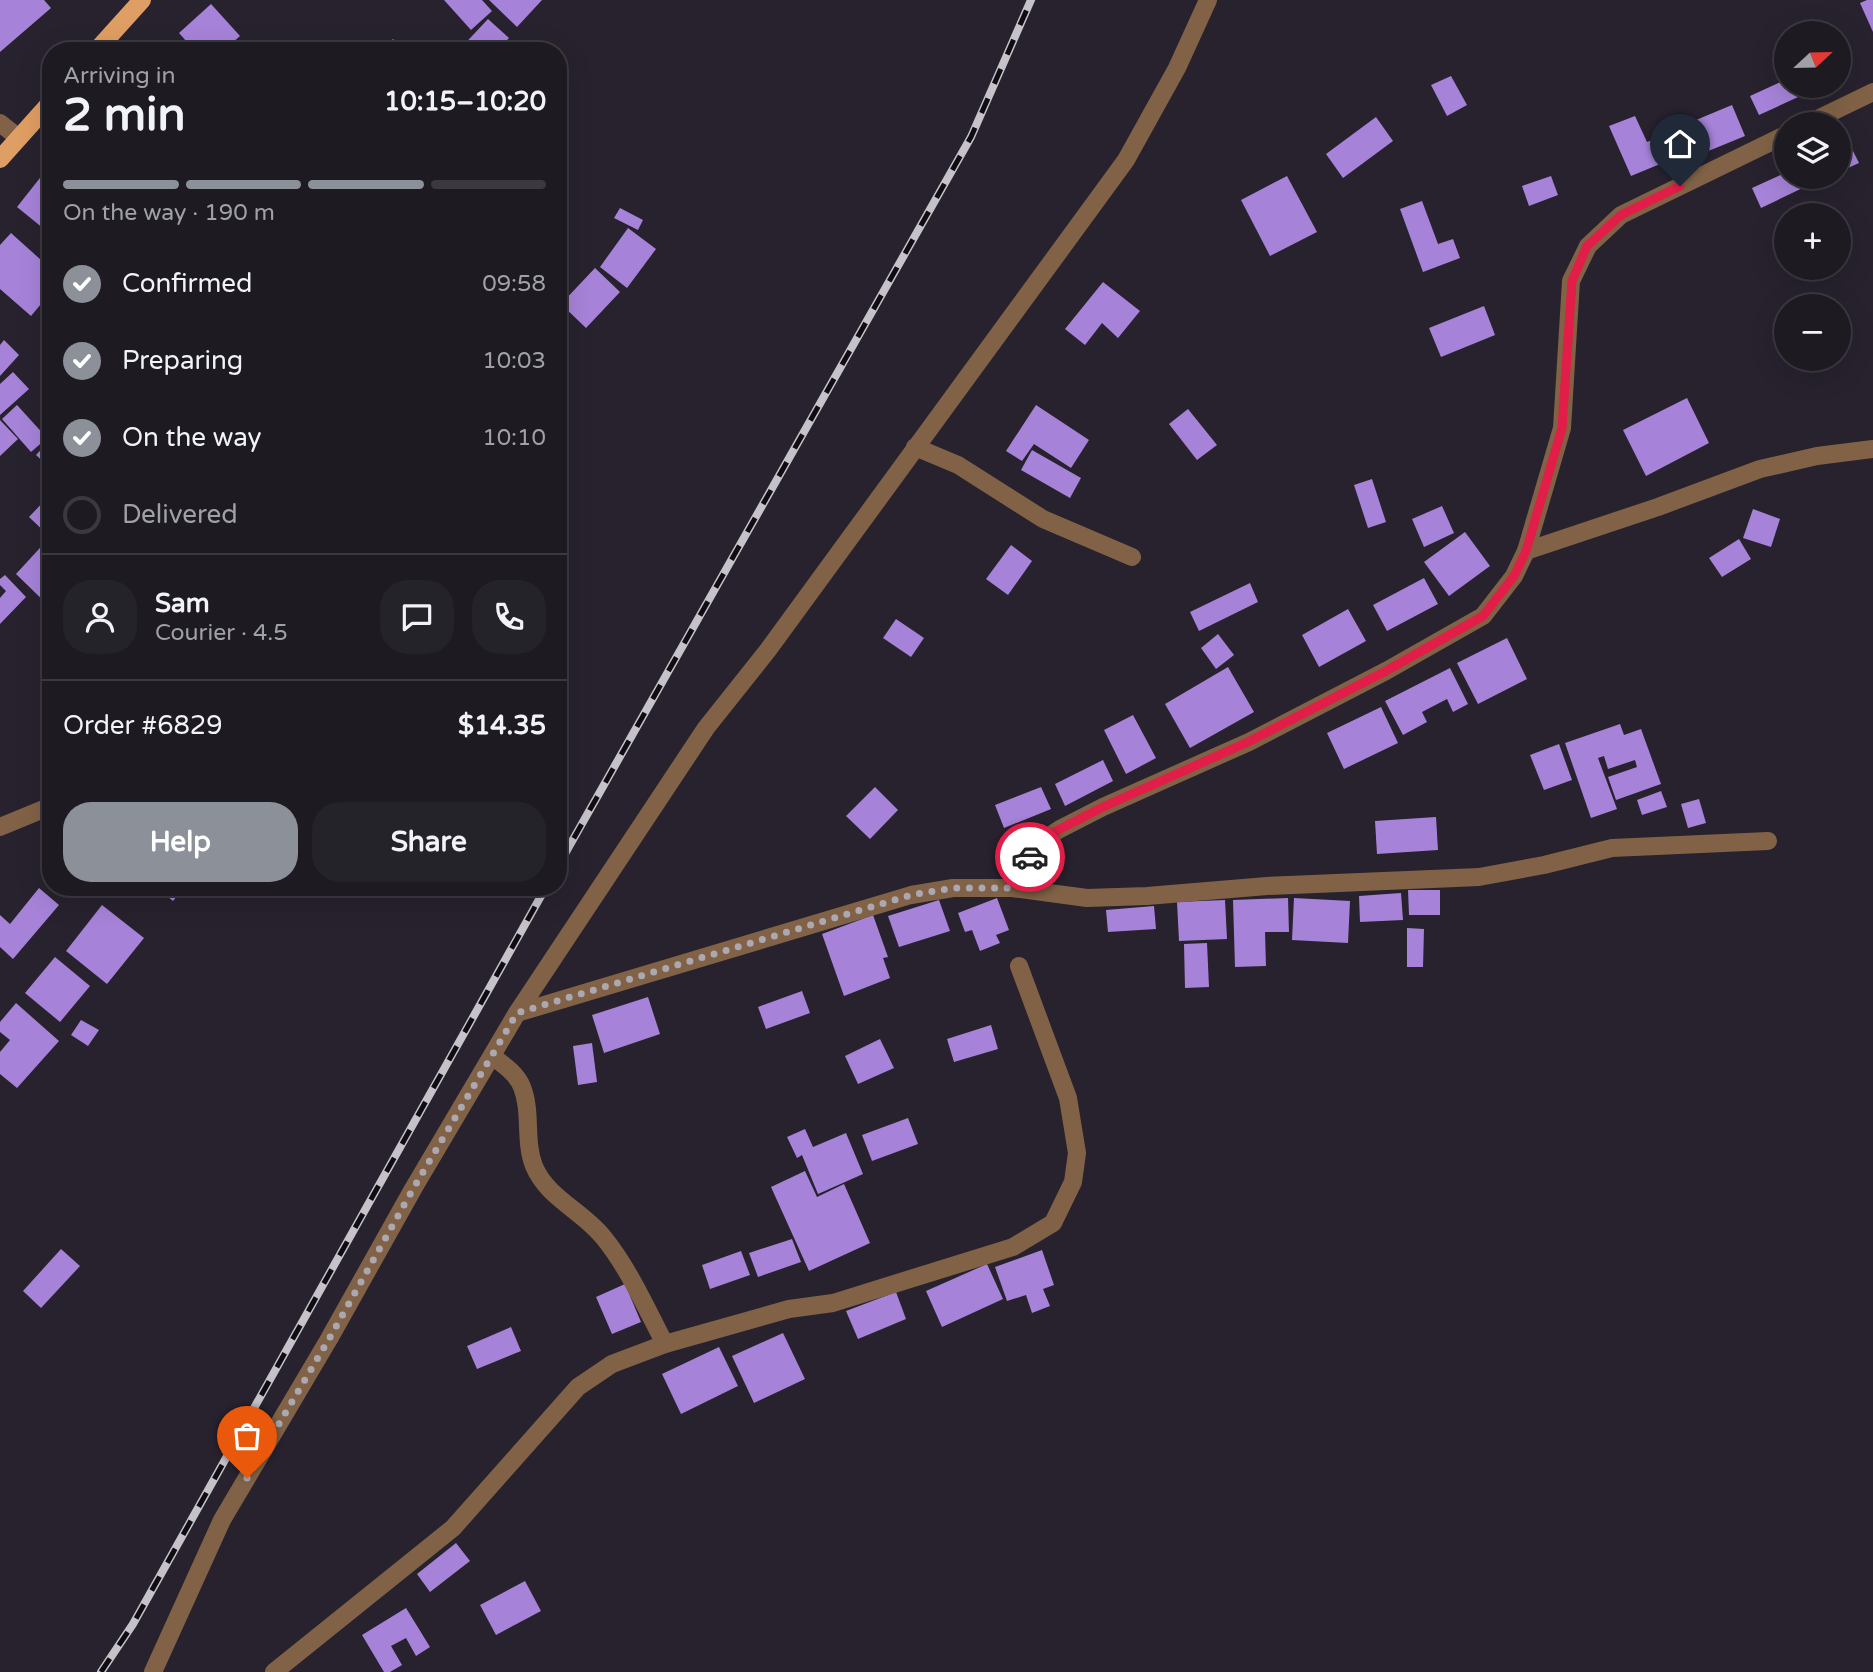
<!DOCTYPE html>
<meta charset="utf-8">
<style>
:root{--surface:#1d1a22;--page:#25232a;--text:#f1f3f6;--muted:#a0a1a5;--line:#3b3840;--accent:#8c9099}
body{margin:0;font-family:"Varela Round",sans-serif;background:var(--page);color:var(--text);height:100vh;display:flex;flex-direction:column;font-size:26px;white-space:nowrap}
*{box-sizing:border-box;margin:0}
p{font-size:23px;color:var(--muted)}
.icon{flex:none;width:38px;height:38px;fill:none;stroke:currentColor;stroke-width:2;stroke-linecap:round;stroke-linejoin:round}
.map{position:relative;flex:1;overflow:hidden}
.panel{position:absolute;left:42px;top:42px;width:525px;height:854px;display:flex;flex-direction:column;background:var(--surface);border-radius:28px;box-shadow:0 7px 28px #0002,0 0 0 2px var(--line)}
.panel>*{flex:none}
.needle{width:46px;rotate:68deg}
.buttons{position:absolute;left:1774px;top:21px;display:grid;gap:14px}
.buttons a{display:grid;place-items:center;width:77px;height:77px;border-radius:50%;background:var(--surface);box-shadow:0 7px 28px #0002,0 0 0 2px var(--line);font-size:35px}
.pin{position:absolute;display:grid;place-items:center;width:60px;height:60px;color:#fff;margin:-72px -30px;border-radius:50% 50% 50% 0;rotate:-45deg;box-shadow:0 0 7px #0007}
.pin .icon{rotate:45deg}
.courier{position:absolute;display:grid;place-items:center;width:70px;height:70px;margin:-35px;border:5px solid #e11d48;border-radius:50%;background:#fff;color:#222;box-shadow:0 2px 9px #0007}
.summary em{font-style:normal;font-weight:800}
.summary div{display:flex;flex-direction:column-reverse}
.summary{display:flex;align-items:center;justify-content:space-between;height:119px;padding:0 21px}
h1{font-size:46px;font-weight:800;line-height:52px}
.bar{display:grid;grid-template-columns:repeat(4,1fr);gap:10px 7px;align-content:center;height:84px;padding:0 21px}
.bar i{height:9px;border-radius:5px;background:var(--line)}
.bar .active{background:var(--accent)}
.bar p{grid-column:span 4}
.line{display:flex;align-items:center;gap:18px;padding:0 21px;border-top:2px solid var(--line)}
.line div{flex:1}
.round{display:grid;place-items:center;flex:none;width:74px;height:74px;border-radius:28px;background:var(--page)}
ol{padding:0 21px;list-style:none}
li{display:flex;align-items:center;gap:21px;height:77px}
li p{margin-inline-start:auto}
li .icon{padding:7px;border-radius:50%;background:var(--accent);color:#fff;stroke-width:4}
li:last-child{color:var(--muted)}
li i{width:38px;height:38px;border:4px solid var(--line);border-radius:50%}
.button{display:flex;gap:14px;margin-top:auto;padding:14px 21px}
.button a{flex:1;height:80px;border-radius:28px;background:var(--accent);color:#fff;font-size:28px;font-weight:800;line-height:80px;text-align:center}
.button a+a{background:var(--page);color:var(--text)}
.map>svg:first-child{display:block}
</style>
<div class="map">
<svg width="1873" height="1672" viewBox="0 0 1873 1672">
<rect width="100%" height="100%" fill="#27222e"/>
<g fill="#a683d8">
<path d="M 0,0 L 44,0 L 51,8 L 0,52 Z"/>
<path d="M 444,0 L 482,0 L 492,11 L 471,30 Z"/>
<path d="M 489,0 L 542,0 L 517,27 Z"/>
<path d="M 1867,0 L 1873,0 L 1873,32 L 1860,3 Z"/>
<path d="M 211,4 L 240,36 L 223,51 L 195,51 L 179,33 Z"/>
<path d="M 488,19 L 509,38 L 497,51 L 458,51 Z"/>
<path d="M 393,39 L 407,51 L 383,51 Z"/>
<path d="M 1451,76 L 1467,105 L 1447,116 L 1431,85 Z"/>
<path d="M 1787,79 L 1787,86 L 1804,86 L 1807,93 L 1759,115 L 1750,96 Z"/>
<path d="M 1732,105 L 1745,136 L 1684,161 L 1672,130 Z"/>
<path d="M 1635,116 L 1647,142 L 1667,134 L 1677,157 L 1631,176 L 1609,126 Z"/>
<path d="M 1376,117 L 1393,141 L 1343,178 L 1326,154 Z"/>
<path d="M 1849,143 L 1859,163 L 1839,172 L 1839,147 Z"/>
<path d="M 51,164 L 51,231 L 49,233 L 17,207 Z"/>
<path d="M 1787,172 L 1787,177 L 1805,177 L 1809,185 L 1761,208 L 1752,188 Z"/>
<path d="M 1287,176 L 1317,232 L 1270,256 L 1241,200 Z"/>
<path d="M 1551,176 L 1558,195 L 1529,206 L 1522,186 Z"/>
<path d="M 1422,201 L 1438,244 L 1453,239 L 1460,258 L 1423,272 L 1400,209 Z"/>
<path d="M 620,208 L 643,220 L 638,230 L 614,218 Z"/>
<path d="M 628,228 L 656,249 L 627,288 L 600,267 Z"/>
<path d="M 11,233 L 51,269 L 51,312 L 41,304 L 31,316 L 0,289 L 0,245 Z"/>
<path d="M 595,268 L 620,292 L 586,328 L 561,304 Z"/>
<path d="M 1103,282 L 1140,311 L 1118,338 L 1102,323 L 1085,345 L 1065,329 Z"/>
<path d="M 1484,306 L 1495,335 L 1441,357 L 1429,328 Z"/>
<path d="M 4,340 L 19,355 L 0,376 L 0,345 Z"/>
<path d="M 13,372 L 29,389 L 0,415 L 0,384 Z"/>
<path d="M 1687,398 L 1709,443 L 1646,476 L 1623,430 Z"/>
<path d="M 17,405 L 47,438 L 31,452 L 2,419 Z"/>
<path d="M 1036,405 L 1089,440 L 1071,468 L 1034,444 L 1022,461 L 1006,451 Z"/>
<path d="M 1188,409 L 1217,445 L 1197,460 L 1169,424 Z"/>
<path d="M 0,420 L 18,439 L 0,456 Z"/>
<path d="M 51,439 L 51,469 L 36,455 Z"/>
<path d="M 1032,450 L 1081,478 L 1070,498 L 1021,470 Z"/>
<path d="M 1372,479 L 1386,522 L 1368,528 L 1354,485 Z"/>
<path d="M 47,498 L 51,501 L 51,608 L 16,574 L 50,537 L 29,517 Z"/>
<path d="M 1442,506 L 1454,533 L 1424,547 L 1412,519 Z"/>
<path d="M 1753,509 L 1780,519 L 1771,547 L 1743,538 Z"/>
<path d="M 1465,532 L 1490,566 L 1449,596 L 1424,562 Z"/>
<path d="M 1739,539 L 1751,559 L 1722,577 L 1709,558 Z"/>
<path d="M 1011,545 L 1032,561 L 1008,595 L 986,579 Z"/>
<path d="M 5,575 L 26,597 L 0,624 L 0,598 L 6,591 L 0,585 L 0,579 Z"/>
<path d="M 1424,578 L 1438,604 L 1387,631 L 1373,605 Z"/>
<path d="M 1250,583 L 1258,602 L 1199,631 L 1190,612 Z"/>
<path d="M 1348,609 L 1366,641 L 1319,667 L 1302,635 Z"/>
<path d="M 896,619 L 924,638 L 911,657 L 883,638 Z"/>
<path d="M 1218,634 L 1234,655 L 1216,669 L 1201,648 Z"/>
<path d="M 1507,638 L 1527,679 L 1478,704 L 1457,663 Z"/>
<path d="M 1228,667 L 1254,712 L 1190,748 L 1165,704 Z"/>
<path d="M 1450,668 L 1468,704 L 1453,712 L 1447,699 L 1422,712 L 1427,722 L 1403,735 L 1385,701 Z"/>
<path d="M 1381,707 L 1398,743 L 1344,769 L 1327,733 Z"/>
<path d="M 1133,715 L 1156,758 L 1126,774 L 1104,730 Z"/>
<path d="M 1620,724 L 1624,735 L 1641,729 L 1661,784 L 1616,800 L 1608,777 L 1637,767 L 1635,760 L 1608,769 L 1604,756 L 1598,758 L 1617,809 L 1591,818 L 1565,743 Z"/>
<path d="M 1559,744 L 1572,780 L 1544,790 L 1530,755 Z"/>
<path d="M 1103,760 L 1113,781 L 1065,806 L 1055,784 Z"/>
<path d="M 875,787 L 898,810 L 870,839 L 846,816 Z"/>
<path d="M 1041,787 L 1051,809 L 1004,828 L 995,805 Z"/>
<path d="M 1661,791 L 1667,807 L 1642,815 L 1637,800 Z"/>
<path d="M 1699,799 L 1706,823 L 1688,828 L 1681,804 Z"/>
<path d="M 1436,817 L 1438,850 L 1377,854 L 1375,821 Z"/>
<path d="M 156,887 L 184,887 L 173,901 Z"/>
<path d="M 39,888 L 59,905 L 13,959 L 0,947 L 0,915 L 10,924 Z"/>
<path d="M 1408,890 L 1440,890 L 1440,915 L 1409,915 Z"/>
<path d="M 1401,893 L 1403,920 L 1360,922 L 1359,896 Z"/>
<path d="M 997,898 L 1009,930 L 996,935 L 1000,943 L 980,951 L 972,930 L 965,932 L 958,913 Z"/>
<path d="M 1288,898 L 1289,932 L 1265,932 L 1266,966 L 1235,967 L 1233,900 Z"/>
<path d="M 1294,898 L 1350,901 L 1348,943 L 1292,940 Z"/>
<path d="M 939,900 L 950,931 L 899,947 L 888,916 Z"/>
<path d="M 1225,900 L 1227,939 L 1179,941 L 1177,902 Z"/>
<path d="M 102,905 L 144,938 L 107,984 L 66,951 Z"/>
<path d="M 1154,906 L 1156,929 L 1108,932 L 1106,910 Z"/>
<path d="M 873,915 L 888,957 L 883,958 L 890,978 L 844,996 L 822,934 Z"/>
<path d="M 1407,928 L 1424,929 L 1423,967 L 1407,967 Z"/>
<path d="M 1207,943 L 1209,987 L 1185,988 L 1184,944 Z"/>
<path d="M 55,957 L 90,986 L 60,1022 L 25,993 Z"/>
<path d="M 802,991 L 810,1013 L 766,1029 L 758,1007 Z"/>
<path d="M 648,997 L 660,1034 L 604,1053 L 592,1015 Z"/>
<path d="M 16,1003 L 59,1041 L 17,1088 L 0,1074 L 0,1052 L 10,1040 L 0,1032 L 0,1022 Z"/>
<path d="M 81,1020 L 99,1030 L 88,1046 L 71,1035 Z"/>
<path d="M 991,1025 L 998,1049 L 954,1062 L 947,1039 Z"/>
<path d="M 880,1039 L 894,1068 L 858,1084 L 845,1056 Z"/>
<path d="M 592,1043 L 597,1082 L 578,1085 L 573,1046 Z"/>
<path d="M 908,1118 L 918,1144 L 872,1161 L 862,1135 Z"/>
<path d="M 805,1129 L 813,1147 L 846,1133 L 863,1174 L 818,1194 L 802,1155 L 797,1158 L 787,1137 Z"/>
<path d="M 805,1171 L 817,1197 L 844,1184 L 870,1243 L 809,1271 L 771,1187 Z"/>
<path d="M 792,1239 L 801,1262 L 758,1277 L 749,1253 Z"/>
<path d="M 61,1249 L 80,1266 L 41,1308 L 23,1291 Z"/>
<path d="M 1042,1250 L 1054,1285 L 1043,1289 L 1050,1306 L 1032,1313 L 1026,1295 L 1007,1301 L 995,1267 Z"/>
<path d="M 741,1251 L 750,1275 L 710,1289 L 702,1265 Z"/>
<path d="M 987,1264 L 1003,1299 L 942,1327 L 926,1291 Z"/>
<path d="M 625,1284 L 641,1322 L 612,1334 L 596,1297 Z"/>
<path d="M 896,1292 L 906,1319 L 858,1339 L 846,1311 Z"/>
<path d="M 511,1327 L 521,1351 L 477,1369 L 467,1346 Z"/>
<path d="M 783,1333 L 805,1379 L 754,1403 L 732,1356 Z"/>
<path d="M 719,1347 L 738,1386 L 681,1414 L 662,1374 Z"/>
<path d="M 456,1543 L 470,1561 L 430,1592 L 417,1574 Z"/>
<path d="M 525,1581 L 541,1611 L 496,1635 L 480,1605 Z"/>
<path d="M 406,1608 L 430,1647 L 416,1656 L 406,1638 L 391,1646 L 402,1665 L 390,1672 L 384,1672 L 362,1635 Z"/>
</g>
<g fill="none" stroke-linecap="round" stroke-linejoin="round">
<g stroke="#816246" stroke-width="18">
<path d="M 0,123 L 19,138"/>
<path d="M 1807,124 L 1873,92"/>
<path d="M 915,447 L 958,465 L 1043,519 L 1132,557"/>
<path d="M 1526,551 L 1658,507 L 1760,469 L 1817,456 L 1873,449"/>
<path d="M 0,827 L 51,806"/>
<path d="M 1012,888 L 1037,844 L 1060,829 L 1103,807 L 1249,742 L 1386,671 L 1483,616 L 1514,576 L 1526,551 L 1562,428 L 1571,281 L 1588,246 L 1621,215 L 1787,134"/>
<path d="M 517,1013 L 911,895 L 953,888 L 1012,888 L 1087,898 L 1147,896 L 1267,886 L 1479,877 L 1544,865 L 1612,848 L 1768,841"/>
<path d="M 493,1057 C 504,1065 517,1074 522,1087 C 532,1112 524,1141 534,1166 C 547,1198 583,1211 604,1238 C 629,1269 646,1308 665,1344"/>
<path d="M 153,1672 L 222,1520 L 329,1339 L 413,1189 L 517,1013 L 706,728 L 768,650 L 1126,160 L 1177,68 L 1208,0"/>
<path d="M 274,1672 L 453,1528 L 578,1387 L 612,1364 L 665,1344 L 789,1309 L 833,1303 L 1013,1247 L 1053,1223 L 1073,1182 L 1077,1153 L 1068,1098 L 1019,966"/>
</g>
<g stroke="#df9e63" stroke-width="18">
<path d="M 96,51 L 142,0"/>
<path d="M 0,159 L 51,102"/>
</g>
<g stroke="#c5c2ca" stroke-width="8">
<g id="rail">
<path d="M 558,866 L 971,137 L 1031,0"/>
<path d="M 101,1672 L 133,1624 L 546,887"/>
</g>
</g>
<use href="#rail" stroke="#0f0d12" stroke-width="5" stroke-dasharray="16" stroke-linecap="butt"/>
</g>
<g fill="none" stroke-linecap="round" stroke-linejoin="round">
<path stroke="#aca8b1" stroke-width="7" stroke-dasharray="0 12.6" d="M 247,1478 L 329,1339 L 413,1189 L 517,1013 L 911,895 L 953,888 L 1012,888 L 1030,857"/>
<path stroke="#e11d48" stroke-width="9" d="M 1030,857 L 1037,844 L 1060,829 L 1103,807 L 1248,742 L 1386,671 L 1483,616 L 1514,576 L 1526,551 L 1562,428 L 1572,281 L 1587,246 L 1621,215 L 1680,186"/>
</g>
</svg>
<div class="buttons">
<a><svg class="needle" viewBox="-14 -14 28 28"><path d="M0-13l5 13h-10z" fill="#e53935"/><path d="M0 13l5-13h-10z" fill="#a0a1a5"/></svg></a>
<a><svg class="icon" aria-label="layers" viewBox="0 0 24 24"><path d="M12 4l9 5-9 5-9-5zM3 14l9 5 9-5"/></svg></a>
<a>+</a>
<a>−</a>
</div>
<div class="pin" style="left:247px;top:1478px;background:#ea580c"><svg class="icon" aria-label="bag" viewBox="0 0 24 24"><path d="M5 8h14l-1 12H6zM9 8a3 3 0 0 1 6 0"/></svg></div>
<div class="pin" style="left:1680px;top:186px;background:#1f2937"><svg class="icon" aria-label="home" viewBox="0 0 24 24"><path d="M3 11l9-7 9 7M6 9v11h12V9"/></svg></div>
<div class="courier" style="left:1030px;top:857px"><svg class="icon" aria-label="car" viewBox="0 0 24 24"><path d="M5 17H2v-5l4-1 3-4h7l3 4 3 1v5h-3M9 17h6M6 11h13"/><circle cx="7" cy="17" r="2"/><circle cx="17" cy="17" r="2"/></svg></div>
<section class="panel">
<div class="summary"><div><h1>2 min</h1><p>Arriving in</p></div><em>10:15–10:20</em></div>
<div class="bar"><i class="active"></i><i class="active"></i><i class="active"></i><i></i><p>On the way · 190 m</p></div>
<ol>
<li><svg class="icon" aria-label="check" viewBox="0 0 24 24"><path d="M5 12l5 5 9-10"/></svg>Confirmed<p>09:58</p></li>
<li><svg class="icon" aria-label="check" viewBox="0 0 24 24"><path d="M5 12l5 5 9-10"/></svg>Preparing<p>10:03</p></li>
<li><svg class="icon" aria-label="check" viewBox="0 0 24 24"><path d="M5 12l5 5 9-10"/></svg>On the way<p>10:10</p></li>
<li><i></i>Delivered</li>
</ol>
<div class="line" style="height:126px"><a class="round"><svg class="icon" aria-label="person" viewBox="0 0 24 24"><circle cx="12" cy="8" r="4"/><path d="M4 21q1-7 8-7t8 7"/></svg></a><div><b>Sam</b><p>Courier · 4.5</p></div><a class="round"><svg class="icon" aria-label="chat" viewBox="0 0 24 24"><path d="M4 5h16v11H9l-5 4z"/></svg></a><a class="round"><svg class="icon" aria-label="phone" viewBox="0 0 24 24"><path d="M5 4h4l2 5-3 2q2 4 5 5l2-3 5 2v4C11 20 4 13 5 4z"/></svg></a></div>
<div class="line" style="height:91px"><div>Order #6829</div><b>$14.35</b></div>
<div class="button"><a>Help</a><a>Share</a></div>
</section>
</div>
